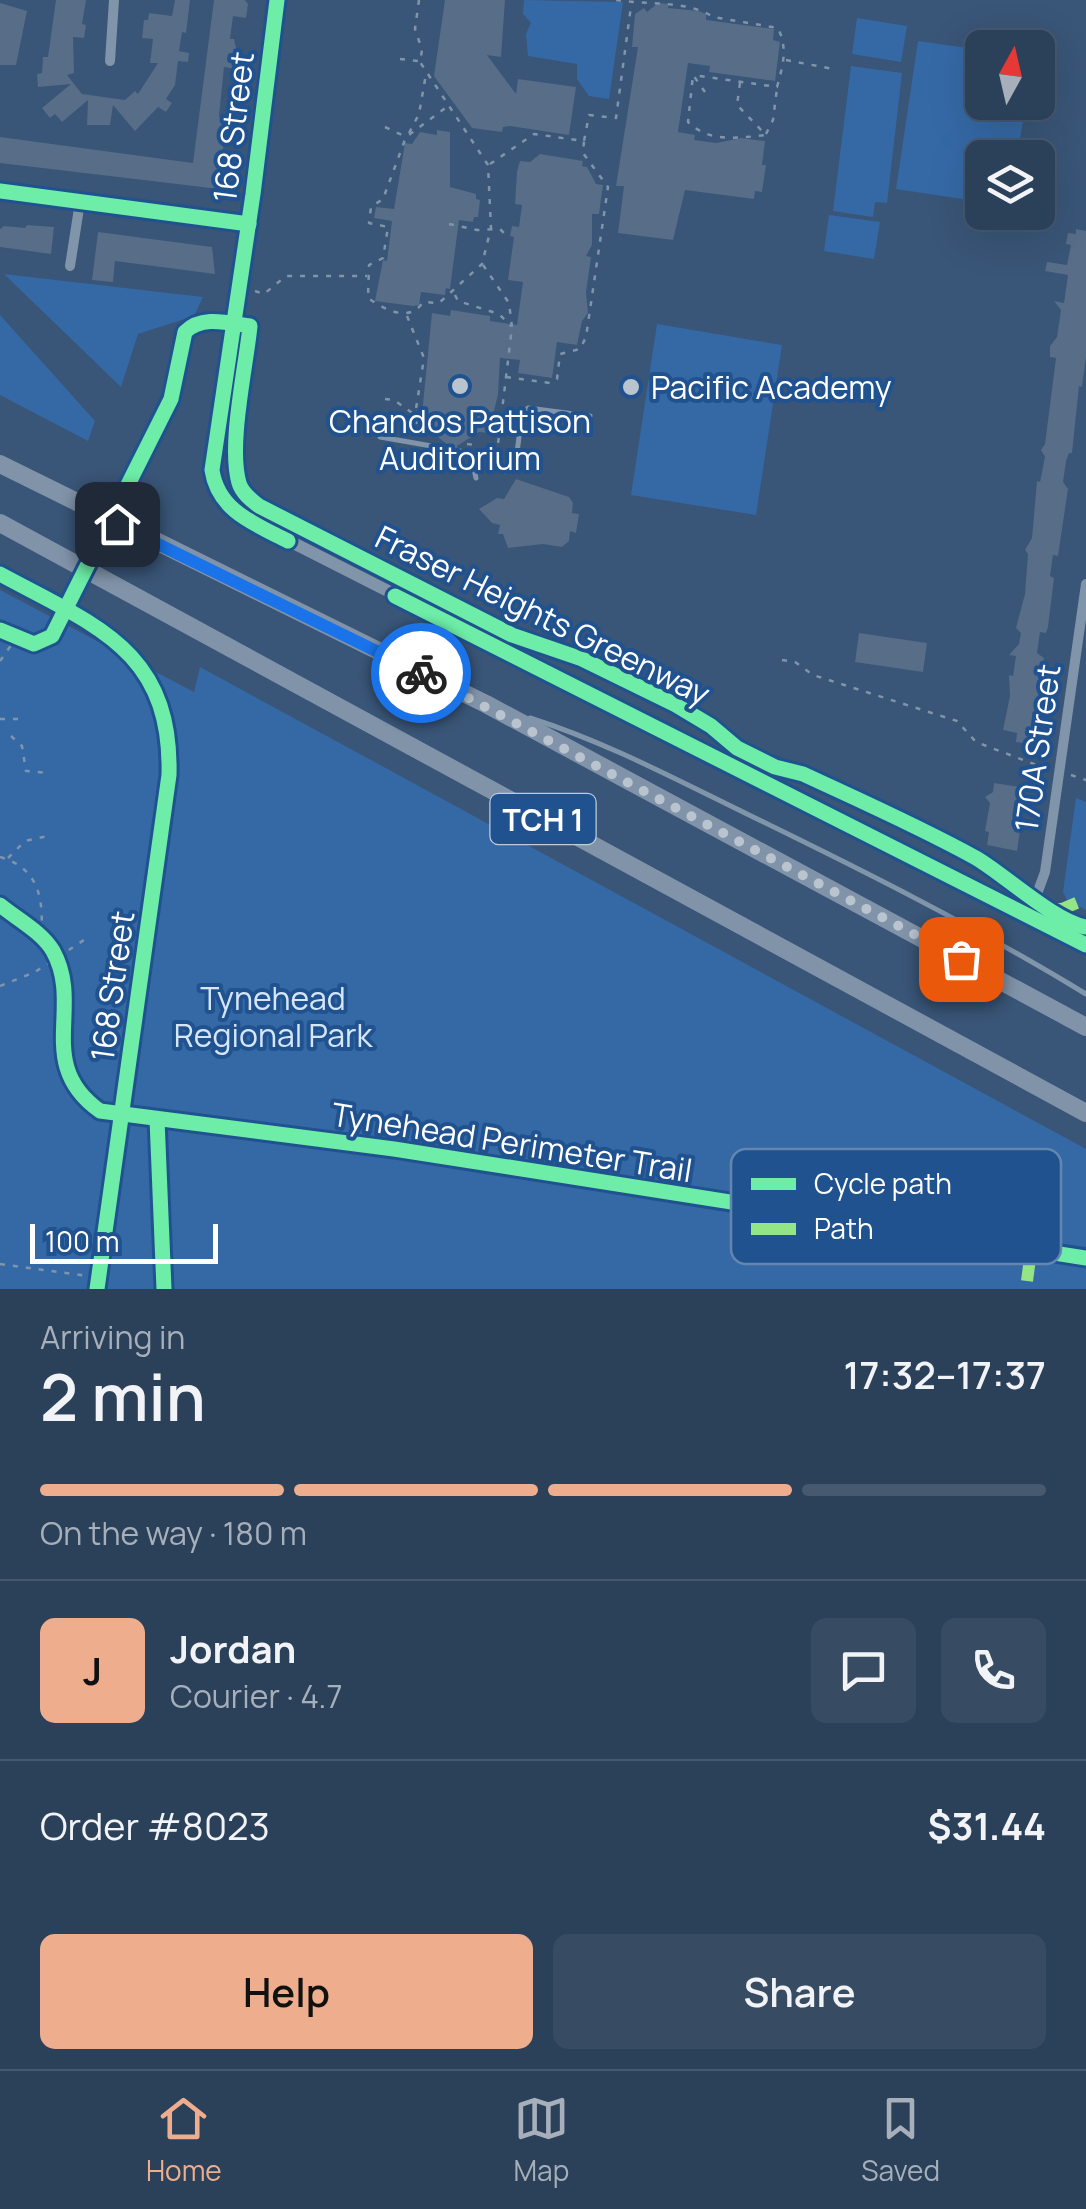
<!DOCTYPE html>
<meta charset="utf-8">
<style>
:root{--surface:#2b4059;--page:#374b62;--text:#f1f3f6;--muted:#a6afba;--line:#47596f;--accent:#eead8d}
body{margin:0;font-family:Manrope,sans-serif;background:var(--page);color:var(--text);height:100vh;display:flex;flex-direction:column;font-size:38px;white-space:nowrap}
*{box-sizing:border-box;margin:0}
p{font-size:32px;color:var(--muted)}
.icon{flex:none;width:55px;height:55px;fill:none;stroke:currentColor;stroke-width:2;stroke-linecap:round;stroke-linejoin:round}
.map{position:relative;height:1289px;overflow:hidden}
.drawer{display:flex;flex-direction:column;background:var(--surface);flex:1}
.drawer>*{flex:none}
.needle{width:65px;rotate:8deg}
.controls{position:absolute;left:965px;top:30px;display:grid;gap:20px}
.controls a{display:grid;place-items:center;width:90px;height:90px;border-radius:15px;background:var(--surface);box-shadow:0 10px 40px #0002,0 0 0 2px var(--line);font-size:50px}
.scale{position:absolute;left:30px;bottom:25px;width:188px;box-sizing:border-box;padding-left:10px;border:5px solid #fff;border-top:0;font-size:28px;line-height:35px;white-space:nowrap;color:#fff;-webkit-text-stroke:8px #205290;paint-order:stroke}
.pin{position:absolute;display:grid;place-items:center;width:85px;height:85px;color:#fff;margin:-42px;border-radius:20px;box-shadow:0 5px 15px #0006}
.courier{position:absolute;display:grid;place-items:center;width:100px;height:100px;margin:-50px;border:8px solid #1a73e8;border-radius:50%;background:#fff;color:#222;box-shadow:0 2px 12px #0007}
.summary em{font-style:normal;font-weight:600}
.summary div{display:flex;flex-direction:column-reverse}
.summary{display:flex;align-items:center;justify-content:space-between;height:170px;padding:0 40px}
h1{font-size:65px;font-weight:600;line-height:75px}
.bar{display:grid;grid-template-columns:repeat(4,1fr);gap:15px 10px;align-content:center;height:120px;padding:0 40px}
.bar i{height:12px;border-radius:8px;background:var(--line)}
.bar .selected{background:var(--accent)}
.bar p{grid-column:span 4}
.line{display:flex;align-items:center;gap:25px;padding:0 40px;border-top:2px solid var(--line)}
.line div{flex:1}
.round{display:grid;place-items:center;flex:none;width:105px;height:105px;border-radius:15px;background:var(--page)}
.action{display:flex;gap:20px;margin-top:auto;padding:20px 40px}
.action a{flex:1;height:115px;border-radius:15px;background:var(--accent);color:#111;font-size:40px;font-weight:600;line-height:115px;text-align:center}
.action a+a{background:var(--page);color:var(--text)}
.menu{display:flex;justify-content:space-around;align-items:center;height:140px;border-top:2px solid var(--line);background:var(--surface);font-size:28px;color:var(--muted)}
.menu a{display:grid;justify-items:center;gap:5px}
.menu .selected{color:var(--accent)}
.map>svg:first-child{display:block}
</style>
<div class="map">
<svg width="1086" height="1289" viewBox="0 0 1086 1289">
<rect width="100%" height="100%" fill="#395577"/>
<g fill="#3569a6">
<path d="M 524,0 L 623,2 L 609,99 L 589,96 L 577,79 L 577,64 L 528,56 L 526,34 L 531,23 L 523,14 Z"/>
<path d="M 857,18 L 907,26 L 901,62 L 852,54 Z"/>
<path d="M 918,41 L 982,50 L 982,102 L 1026,103 L 1017,157 L 982,158 L 982,202 L 896,189 Z"/>
<path d="M 851,66 L 902,73 L 887,203 L 875,202 L 873,217 L 833,211 Z"/>
<path d="M 829,215 L 880,222 L 874,259 L 824,251 Z"/>
<path d="M 4,274 L 203,297 L 194,316 L 138,334 L 121,387 Z"/>
<path d="M 0,315 L 95,421 L 88,441 L 0,395 Z"/>
<path d="M 657,324 L 782,345 L 756,515 L 631,495 Z"/>
<path d="M 0,590 L 194,692 L 200,667 L 1086,1149 L 1086,1289 L 0,1289 Z"/>
<path d="M 1076,798 L 1086,802 L 1086,910 L 1067,900 L 1063,892 Z"/>
</g>
<g fill="#576d88">
<path d="M 56,0 L 86,0 L 82,24 L 86,25 L 84,38 L 73,37 L 74,73 L 67,75 L 82,94 L 125,100 L 135,91 L 138,94 L 158,63 L 150,63 L 153,39 L 142,38 L 144,20 L 148,20 L 149,13 L 172,16 L 175,0 L 190,0 L 186,33 L 182,32 L 179,51 L 189,53 L 188,62 L 178,61 L 175,85 L 166,99 L 172,103 L 166,112 L 158,107 L 135,131 L 113,105 L 110,125 L 87,125 L 88,100 L 62,122 L 55,114 L 50,118 L 42,108 L 71,84 L 38,87 L 37,74 L 42,73 L 43,57 L 48,57 Z"/>
<path d="M 214,0 L 245,0 L 248,4 L 246,18 L 233,16 L 230,39 L 234,39 L 237,52 L 235,69 L 224,67 L 219,116 L 225,132 L 221,164 L 229,165 L 227,179 L 220,178 L 219,189 L 0,163 L 0,137 L 193,163 Z"/>
<path d="M 445,0 L 505,0 L 501,57 L 487,55 L 516,94 L 518,79 L 576,87 L 569,135 L 510,126 L 503,127 L 502,132 L 472,128 L 434,76 Z"/>
<path d="M 0,3 L 27,11 L 16,65 L 0,65 Z"/>
<path d="M 658,3 L 669,4 L 668,8 L 699,11 L 706,14 L 706,20 L 774,29 L 773,40 L 780,42 L 775,81 L 709,72 L 710,66 L 688,63 L 678,132 L 695,135 L 694,140 L 716,143 L 741,138 L 765,141 L 762,165 L 766,165 L 762,192 L 755,191 L 754,199 L 685,190 L 673,240 L 618,233 L 624,186 L 616,186 L 638,47 L 632,47 L 635,14 L 644,8 L 647,12 Z"/>
<path d="M 437,130 L 450,132 L 450,187 L 476,194 L 476,199 L 480,200 L 478,217 L 474,217 L 473,222 L 459,220 L 450,289 L 446,288 L 445,295 L 421,292 L 419,305 L 413,306 L 375,301 L 383,260 L 387,261 L 392,221 L 374,218 L 376,207 L 394,209 L 405,143 L 412,144 L 420,132 L 437,135 Z"/>
<path d="M 540,154 L 583,161 L 582,166 L 587,167 L 596,184 L 603,185 L 599,214 L 592,214 L 592,245 L 586,256 L 591,257 L 586,292 L 588,313 L 582,321 L 577,345 L 557,342 L 552,378 L 518,373 L 520,360 L 500,358 L 498,394 L 489,433 L 479,432 L 457,446 L 459,462 L 447,462 L 441,460 L 448,445 L 439,438 L 431,425 L 421,424 L 432,313 L 450,316 L 451,310 L 490,316 L 490,321 L 517,325 L 523,282 L 508,280 L 514,237 L 510,236 L 512,226 L 519,227 L 522,205 L 515,204 L 517,172 L 520,161 L 530,162 Z"/>
<path d="M 27,225 L 54,227 L 51,254 L 0,247 L 0,229 L 4,226 L 25,228 Z"/>
<path d="M 1076,229 L 1086,231 L 1086,357 L 1082,387 L 1079,386 L 1072,453 L 1069,453 L 1066,461 L 1063,482 L 1068,489 L 1058,556 L 1053,555 L 1050,576 L 1054,578 L 1048,627 L 1046,633 L 1040,632 L 1037,653 L 1044,658 L 1031,744 L 1016,742 L 1017,733 L 1003,730 L 1010,696 L 1009,675 L 1013,676 L 1016,656 L 1009,655 L 1019,644 L 1021,633 L 1016,628 L 1025,594 L 1028,554 L 1025,550 L 1032,538 L 1037,481 L 1040,482 L 1045,457 L 1041,450 L 1045,444 L 1056,358 L 1050,357 L 1050,346 L 1057,337 L 1061,310 L 1054,301 L 1064,303 L 1068,275 L 1045,271 L 1047,262 L 1067,265 L 1071,245 L 1066,244 L 1068,233 L 1076,234 Z"/>
<path d="M 98,232 L 212,247 L 215,274 L 115,261 L 113,282 L 92,280 Z"/>
<path d="M 516,479 L 569,497 L 573,503 L 572,513 L 579,514 L 576,533 L 570,531 L 569,541 L 562,547 L 543,544 L 508,548 L 503,534 L 498,534 L 500,525 L 492,523 L 479,509 L 497,498 L 504,499 Z"/>
<path d="M 859,633 L 927,643 L 923,672 L 855,662 Z"/>
<path d="M 994,783 L 1019,787 L 1018,796 L 1025,797 L 1017,851 L 987,845 L 989,832 L 985,831 L 990,803 L 985,797 L 993,792 Z"/>
</g>
<g fill="none" stroke-linecap="round" stroke-linejoin="round">
<g stroke="#8195aa" stroke-width="2.5" stroke-dasharray="5 8" stroke-linecap="butt">
<path d="M 419,0 L 415,29 L 422,50 L 420,62 L 488,165 L 491,228 L 482,264 L 439,303 L 423,302 C 410,323 385,310 368,298 L 369,265 L 383,258 L 388,227 L 369,223 L 371,207 L 383,199 L 406,137 L 448,106"/>
<path d="M 616,0 C 646,5 688,0 713,17 L 778,28 C 788,49 783,65 777,87 L 693,75"/>
<path d="M 400,59 L 418,61"/>
<path d="M 786,60 L 833,69"/>
<path d="M 740,83 L 737,105 L 765,134"/>
<path d="M 705,92 L 693,75 L 688,122 C 710,143 737,138 766,135"/>
<path d="M 385,127 L 404,136"/>
<path d="M 409,133 L 419,114 L 426,74"/>
<path d="M 766,134 L 773,120 L 777,88"/>
<path d="M 490,164 L 534,134 L 584,141 L 589,115 L 616,118 L 631,6"/>
<path d="M 449,224 L 477,230 L 500,229 L 509,238"/>
<path d="M 483,265 L 509,303 L 512,327 L 495,469 L 506,473"/>
<path d="M 255,291 L 264,294 L 286,276 L 367,276"/>
<path d="M 455,295 L 458,301 L 499,314 L 511,326"/>
<path d="M 407,316 L 424,358 L 415,415"/>
<path d="M 506,377 L 550,383 L 557,379 L 560,354 L 580,349 L 586,337 L 608,187 L 583,153 L 584,141"/>
<path d="M 385,399 L 394,400 L 415,415 L 417,427 L 426,434"/>
<path d="M 467,444 L 475,445 L 494,467"/>
<path d="M 782,660 L 795,662 L 813,675 L 957,721 L 976,742 L 1047,769"/>
<path d="M 0,661 L 17,637"/>
<path d="M 0,719 L 20,719"/>
<path d="M 11,736 L 22,746 L 26,771 L 49,773"/>
<path d="M 1071,775 L 1086,780"/>
<path d="M 0,857 C 40,868 44,901 41,937"/>
<path d="M 8,858 L 25,841 L 48,836"/>
<path d="M 0,986 L 35,972 L 87,938"/>
<path d="M 0,1264 L 88,1276"/>
</g>
<g stroke="#8195aa" stroke-width="5">
<path d="M 380,437 L 443,448"/>
<path d="M 461,451 L 471,456 L 476,478"/>
<path d="M 515,468 L 522,414 L 528,408 L 590,416"/>
<path d="M 530,718 C 606,742 675,779 747,814 C 862,870 976,927 1086,994"/>
</g>
<g stroke="#8195aa" stroke-width="10">
<path d="M 110,61 L 114,0"/>
<path d="M 0,191 L 249,224"/>
<path d="M 70,266 L 80,202"/>
<path d="M 0,574 C 96,626 172,650 169,775 L 97,1289"/>
<path d="M 1029,916 L 1045,872 L 1086,584"/>
</g>
<path stroke="#8195aa" stroke-width="12" d="M 277,0 L 253,194 L 212,470 C 215,491 224,502 240,516 L 1086,945"/>
<g stroke="#8193a9" stroke-width="18">
<path d="M 0,464 L 486,704 L 1086,1027"/>
<path d="M 0,523 L 1086,1113"/>
</g>
<g stroke="#94e586" stroke-width="12" stroke-dasharray="25 12" stroke-linecap="butt">
<path d="M 1053,909 L 1062,909 L 1086,899"/>
<path d="M 1027,1281 L 1031,1251"/>
</g>
<g stroke="#205290" stroke-width="21">
<g id="cycleway">
<path d="M 277,0 L 253,194 L 212,470 C 218,511 255,524 288,541"/>
<path d="M 0,191 L 249,224"/>
<path d="M 0,574 C 96,626 172,650 169,775 L 97,1289"/>
<path d="M 395,596 L 1086,945"/>
<path d="M 0,630 L 34,644 L 52,636 L 171,399 L 185,332 C 202,315 228,323 250,326 C 246,367 228,445 239,483 C 242,493 251,500 259,506 L 512,635 L 582,659 L 676,705 L 711,726 L 737,748 L 775,767 L 803,774 C 861,801 920,827 976,858 C 1005,875 1055,922 1086,927"/>
<path d="M 0,905 C 17,919 42,932 53,951 C 84,1007 34,1064 100,1111 L 394,1149 L 1086,1258"/>
<path d="M 157,1119 L 164,1289"/>
</g>
</g>
<use href="#cycleway" stroke="#6deda7" stroke-width="15"/>
</g>
<g fill="none" stroke-linecap="round" stroke-linejoin="round">
<path stroke="#bac4cf" stroke-width="10" stroke-dasharray="0 18" d="M 421,673 L 961,959"/>
<path stroke="#1a73e8" stroke-width="12" d="M 117,524 L 421,673"/>
</g>
<g fill="#bac4cf" stroke="#205290" stroke-width="4">
<circle cx="460" cy="386" r="10"/>
<circle cx="631" cy="387" r="10"/>
</g>
<g text-anchor="middle" dominant-baseline="central" stroke-width="8" stroke-linejoin="round" paint-order="stroke">
<rect fill="#205290" stroke="#bccbde" stroke-width="2.5" x="490.5" y="794" width="105" height="50" rx="8"/>
<g font-size="30" font-weight="bold" fill="#fff">
<text x="543" y="819">TCH 1</text>
</g>
<g font-size="32" fill="#fff" stroke="#205290">
<text transform="translate(233 127) rotate(-83)">168 Street</text>
<text transform="translate(543 615) rotate(26)">Fraser Heights Greenway</text>
<text transform="translate(1037 748) rotate(-82)">170A Street</text>
<text transform="translate(112 986) rotate(-82)">168 Street</text>
<text transform="translate(512 1142) rotate(9)">Tynehead Perimeter Trail</text>
</g>
<g font-size="32" fill="#fff" stroke="#205290" text-anchor="start">
<text x="651" y="387">Pacific Academy</text>
<text x="460" y="421" text-anchor="middle">Chandos Pattison<tspan x="460" dy="37">Auditorium</tspan></text>
</g>
<g font-size="32" fill="#d6e6f9" stroke="#205290">
<text x="273" y="998">Tynehead<tspan x="273" dy="37">Regional Park</tspan></text>
</g>
</g>
<rect x="731" y="1149" width="330" height="115" rx="15" fill="#205290" stroke="#6386b1" stroke-width="2.5"/>
<rect x="751" y="1178" width="45" height="12" fill="#6deda7"/>
<rect x="751" y="1223" width="45" height="12" fill="#94e586"/>
<g font-size="28" fill="#fff">
<text x="814" y="1194">Cycle path</text>
<text x="814" y="1239">Path</text>
</g>
</svg>
<div class="controls">
<a><svg class="needle" viewBox="-14 -14 28 28"><path d="M0-13l5 13h-10z" fill="#e53935"/><path d="M0 13l5-13h-10z" fill="#a6afba"/></svg></a>
<a><svg class="icon" aria-label="layers" viewBox="0 0 24 24"><path d="M12 4l9 5-9 5-9-5zM3 14l9 5 9-5"/></svg></a>
</div>
<div class="scale">100 m</div>
<div class="pin" style="left:961px;top:959px;background:#ea580c"><svg class="icon" aria-label="bag" viewBox="0 0 24 24"><path d="M5 8h14l-1 12H6zM9 8a3 3 0 0 1 6 0"/></svg></div>
<div class="pin" style="left:117px;top:524px;background:#1f2937"><svg class="icon" aria-label="home" viewBox="0 0 24 24"><path d="M3 11l9-7 9 7M6 9v11h12V9"/></svg></div>
<div class="courier" style="left:421px;top:673px"><svg class="icon" aria-label="bike" viewBox="0 0 24 24"><circle cx="6" cy="16" r="4"/><circle cx="18" cy="16" r="4"/><path d="M6 16l4-8h5l3 8M10 8l3 8H6M13 5h3"/></svg></div>
</div>
<section class="drawer">
<div class="summary"><div><h1>2 min</h1><p>Arriving in</p></div><em>17:32–17:37</em></div>
<div class="bar"><i class="selected"></i><i class="selected"></i><i class="selected"></i><i></i><p>On the way · 180 m</p></div>
<div class="line" style="height:180px"><b class="round" style="background:var(--accent);color:#111">J</b><div><b>Jordan</b><p>Courier · 4.7</p></div><a class="round"><svg class="icon" aria-label="chat" viewBox="0 0 24 24"><path d="M4 5h16v11H9l-5 4z"/></svg></a><a class="round"><svg class="icon" aria-label="phone" viewBox="0 0 24 24"><path d="M5 4h4l2 5-3 2q2 4 5 5l2-3 5 2v4C11 20 4 13 5 4z"/></svg></a></div>
<div class="line" style="height:130px"><div>Order #8023</div><b>$31.44</b></div>
<div class="action"><a>Help</a><a>Share</a></div>
</section>
<nav class="menu">
<a class="selected"><svg class="icon" aria-label="home" viewBox="0 0 24 24"><path d="M3 11l9-7 9 7M6 9v11h12V9"/></svg>Home</a>
<a><svg class="icon" aria-label="map" viewBox="0 0 24 24"><path d="M3 6l6-2 6 2 6-2v14l-6 2-6-2-6 2zM9 4v14M15 6v14"/></svg>Map</a>
<a><svg class="icon" aria-label="saved" viewBox="0 0 24 24"><path d="M7 4h10v16l-5-4-5 4z"/></svg>Saved</a>
</nav>
